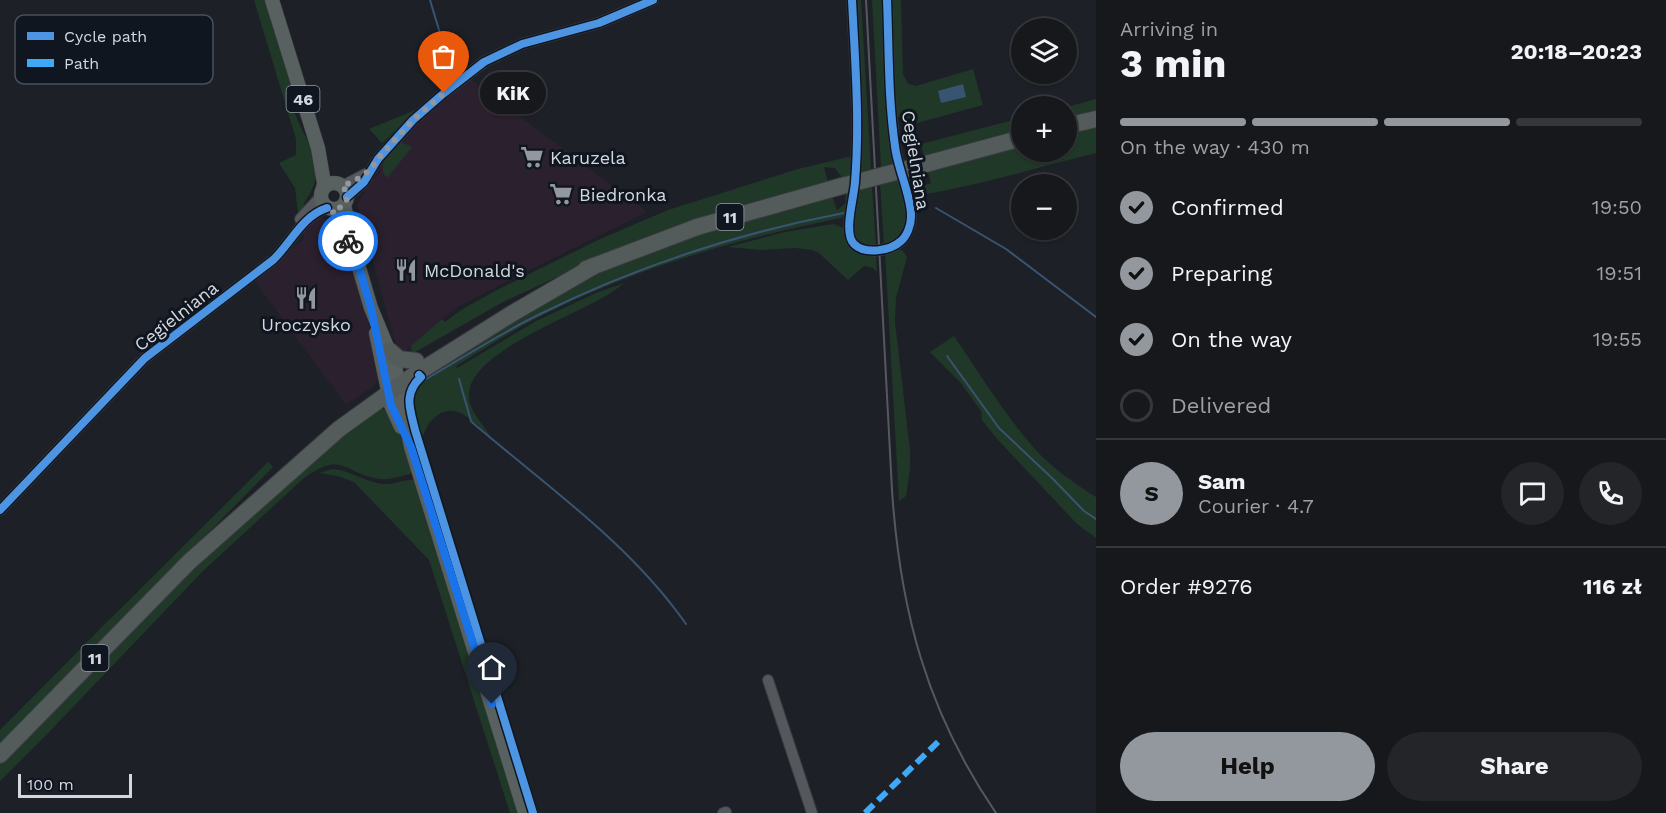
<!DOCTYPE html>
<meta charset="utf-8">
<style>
:root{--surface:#16181c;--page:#232529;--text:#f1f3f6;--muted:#9ea0a3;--line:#35373b;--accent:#93989e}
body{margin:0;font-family:"Work Sans",sans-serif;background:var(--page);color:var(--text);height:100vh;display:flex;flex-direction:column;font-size:22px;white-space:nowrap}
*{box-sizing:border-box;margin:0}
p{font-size:20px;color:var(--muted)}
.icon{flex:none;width:33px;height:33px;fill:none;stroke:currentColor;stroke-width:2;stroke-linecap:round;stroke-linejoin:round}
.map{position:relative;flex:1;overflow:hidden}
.drawer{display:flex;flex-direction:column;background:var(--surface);width:570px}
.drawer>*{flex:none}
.buttons{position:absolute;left:1011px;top:18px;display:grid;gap:12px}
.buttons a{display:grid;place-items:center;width:66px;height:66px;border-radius:50%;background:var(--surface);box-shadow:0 2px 4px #0004,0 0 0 2px var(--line);font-size:30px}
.scale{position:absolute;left:18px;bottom:15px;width:114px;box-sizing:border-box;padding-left:6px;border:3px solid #d3d8df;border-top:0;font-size:16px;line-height:21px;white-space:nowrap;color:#d3d8df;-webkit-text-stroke:4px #101620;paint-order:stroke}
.pin{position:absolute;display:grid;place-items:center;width:51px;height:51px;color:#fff;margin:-62px -26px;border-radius:50% 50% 50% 0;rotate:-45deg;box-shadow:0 0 6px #0007}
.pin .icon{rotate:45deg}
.courier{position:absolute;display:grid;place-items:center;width:60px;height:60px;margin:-30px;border:4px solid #1a73e8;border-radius:50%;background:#fff;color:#222;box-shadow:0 2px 8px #0007}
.bubble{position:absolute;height:42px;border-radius:21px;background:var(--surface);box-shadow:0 2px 4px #0004,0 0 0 2px var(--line);font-size:20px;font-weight:700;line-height:42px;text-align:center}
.overview em{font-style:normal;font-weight:700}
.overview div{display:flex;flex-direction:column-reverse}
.overview{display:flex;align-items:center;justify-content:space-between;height:102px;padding:0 24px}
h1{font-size:39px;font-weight:700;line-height:45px}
.bar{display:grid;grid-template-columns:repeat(4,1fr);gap:9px 6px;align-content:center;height:72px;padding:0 24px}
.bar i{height:8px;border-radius:4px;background:var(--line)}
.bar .current{background:var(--accent)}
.bar p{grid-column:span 4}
.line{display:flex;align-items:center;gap:15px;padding:0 24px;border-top:2px solid var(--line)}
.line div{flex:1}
.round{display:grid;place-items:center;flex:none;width:63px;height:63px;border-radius:32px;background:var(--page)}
ol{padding:0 24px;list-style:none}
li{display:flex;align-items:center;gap:18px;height:66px}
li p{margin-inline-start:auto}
li .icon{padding:6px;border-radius:50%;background:var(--accent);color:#111;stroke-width:4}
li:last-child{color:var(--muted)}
li i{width:33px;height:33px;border:3px solid var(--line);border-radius:50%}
.button{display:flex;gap:12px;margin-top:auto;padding:12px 24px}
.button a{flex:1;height:69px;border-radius:36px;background:var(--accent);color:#111;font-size:24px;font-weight:700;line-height:69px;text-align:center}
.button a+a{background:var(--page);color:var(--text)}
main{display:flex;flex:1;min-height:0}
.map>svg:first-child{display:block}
</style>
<main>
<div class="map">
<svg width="1096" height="813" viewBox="0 0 1096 813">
<rect width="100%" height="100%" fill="#1d2026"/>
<g fill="#2b212e">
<path d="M 469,78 L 647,212 L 513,278 L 454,309 L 411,346 L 406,350 L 400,351 L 396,346 L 357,204 L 365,191 L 364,187 L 380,173 L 379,163 L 415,124 Z"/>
<path d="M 318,218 L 323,218 L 334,228 L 337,226 L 346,247 L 373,340 L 379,370 L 378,379 L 372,387 L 346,405 L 254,280 L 304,239 L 303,233 L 307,228 Z"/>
</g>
<g fill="#203828">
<path d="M 254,0 L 268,0 L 292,78 L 297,107 L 294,111 C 301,133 325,161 313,187 C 311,193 307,198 304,203 L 305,207 L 300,215 L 298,212 L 295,188 L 279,163 L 296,155 L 296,139 Z"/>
<path d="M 857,0 L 861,0 L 871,169 L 860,172 Z"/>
<path d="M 872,0 L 884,0 L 894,164 L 881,167 Z"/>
<path d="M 891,0 L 901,0 L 903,74 L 908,84 L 916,86 L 973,69 L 983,105 L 917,123 L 916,117 L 902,122 L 902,118 L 897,117 Z"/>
<path d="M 1096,99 L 1096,110 L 1067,118 L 1067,107 Z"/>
<path d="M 418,109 L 382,143 L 369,129 Z"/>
<path d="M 1021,118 L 1021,130 L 924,156 L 921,144 Z"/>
<path d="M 1096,126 L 1096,153 C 1038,167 980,185 921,195 L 920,191 L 911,192 L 905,177 L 911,176 C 915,185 922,187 931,183 L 928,171 L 1021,146 L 1022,152 L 1066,152 L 1067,134 Z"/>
<path d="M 401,142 L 412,147 L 387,178 C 375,164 390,152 401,142 Z"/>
<path d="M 848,157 L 852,159 L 853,175 L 842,178 L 835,168 L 824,167 L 828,182 L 585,264 L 503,302 L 412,354 L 411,346 L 442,319 L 445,322 L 461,310 L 495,291 L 598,240 L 668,210 L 798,169 Z"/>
<path d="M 898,179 C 907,208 916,229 884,245 L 880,183 Z"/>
<path d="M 872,186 L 876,246 C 842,245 854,211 858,190 Z"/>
<path d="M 850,192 L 845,215 L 841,218 C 738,239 642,266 547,313 C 516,328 486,348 456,366 L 457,368 L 536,321 L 598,292 L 625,283 C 617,288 610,294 602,298 C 570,317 474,352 469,392 C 467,409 483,424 491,437 C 476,425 458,401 438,415 C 429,421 426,428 422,438 C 416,420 405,398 419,381 L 575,282 L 698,234 L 832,196 L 837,210 L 845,204 L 846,193 Z"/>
<path d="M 833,224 L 844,228 L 846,239 L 876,253 L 877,272 L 873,268 L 864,266 L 848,280 L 819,253 L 812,250 L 795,248 L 761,250 L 728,247 L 785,232 Z"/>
<path d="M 897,249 L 903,251 L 907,257 L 896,298 L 895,322 L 910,450 L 910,468 L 906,496 L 899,501 L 885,252 Z"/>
<path d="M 954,336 C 980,374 1004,414 1035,449 C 1051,467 1075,484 1096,497 L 1096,538 L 1077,524 L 998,440 L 982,420 L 981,411 L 960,382 L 930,352 Z"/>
<path d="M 377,407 C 398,409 408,454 412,471 L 410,474 C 401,476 390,480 381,479 C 345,475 343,449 304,478 L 203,571 L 52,729 L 0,781 L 0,764 L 226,533 Z"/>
<path d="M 268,462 L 273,467 L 0,745 L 0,730 L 104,625 Z"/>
<path d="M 332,469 C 350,470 365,482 383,484 C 394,485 405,478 416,480 L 520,813 L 510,813 L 429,560 L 354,482 L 337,476 L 319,473 Z"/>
<path d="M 445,515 L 539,813 L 535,813 L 443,517 Z"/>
</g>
<path fill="#395372" d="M 963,84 L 966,97 L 941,103 L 938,91 Z"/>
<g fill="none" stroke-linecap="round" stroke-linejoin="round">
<g stroke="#395372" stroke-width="2">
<path d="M 430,0 L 452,73"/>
<path d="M 936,208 L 1006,249 L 1096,317"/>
<path d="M 947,356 L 999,428 L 1053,479 L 1084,511 L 1096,519"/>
<path d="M 459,379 L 471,421 L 474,424 C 548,487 630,544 686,624"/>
<path d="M 413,389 L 419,383 C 458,361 497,335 538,315 C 635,267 738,233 844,213"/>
</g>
<g stroke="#393b40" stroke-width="12">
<g id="minor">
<path d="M 852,0 C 855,61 860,121 855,182 C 854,198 843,233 854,244 C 865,255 890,251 901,241 C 907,236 911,225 911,217 C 912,198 897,167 895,146 C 888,98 889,48 887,0"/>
<path d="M 342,186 L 365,174"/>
<path d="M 347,197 L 364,182 L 378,159 L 413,120 L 444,93 L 484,62 L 522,44 L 599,23 L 653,0"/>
<path d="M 300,219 L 320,197"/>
<path d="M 0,510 L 145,358 L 273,260 C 291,243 302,216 327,208"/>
<path d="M 768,680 L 812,813"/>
<path d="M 723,813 L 726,812"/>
</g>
</g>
<g stroke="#393b40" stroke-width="15">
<g id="major">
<path d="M 272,0 L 318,148 L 324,183 L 323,189"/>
<circle cx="334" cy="196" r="13"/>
<path d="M 344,205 L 355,254 L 371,308 L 395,366 L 411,447 L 525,813"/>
<path d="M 376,333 L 391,405 L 401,427"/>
</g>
</g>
<g stroke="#393b40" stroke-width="18">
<g id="highway">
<path d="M 1066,126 L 1096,119"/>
<path d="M 911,168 L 1022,138"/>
<path d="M 586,269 L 697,227 L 842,186"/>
<path d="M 390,351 L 399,359 L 416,361"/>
<path d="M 0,755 L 189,562 L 339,429 L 414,375 L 513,313 L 594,266"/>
</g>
</g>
<use href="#minor" stroke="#54575c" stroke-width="10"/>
<use href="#major" stroke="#596060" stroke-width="14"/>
<use href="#highway" stroke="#545c5b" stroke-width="16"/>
<path stroke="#56585d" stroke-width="2" d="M 866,0 L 892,490 C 900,611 927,712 996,813"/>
<g stroke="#393b40" stroke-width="18" stroke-linecap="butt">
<path id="highway-bridge" d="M 842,186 L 911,168"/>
</g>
<use href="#highway-bridge" stroke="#545c5b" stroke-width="16"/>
<path stroke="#3fa9f5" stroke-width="6" stroke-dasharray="12 6" stroke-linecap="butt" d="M 865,813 L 940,740"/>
<g stroke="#101620" stroke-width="11">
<g id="cycleway">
<path d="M 852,0 C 855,61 860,121 855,182 C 854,198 843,233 854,244 C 865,255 890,251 901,241 C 907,236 911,225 911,217 C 912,198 897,167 895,146 C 888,98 889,48 887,0"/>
<path d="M 347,197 L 364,182 L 378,159 L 413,120 L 444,93 L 484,62 L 522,44 L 599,23 L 653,0"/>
<path d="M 419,375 L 421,377 C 403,394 410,409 415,430 L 533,813"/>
<path d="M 0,510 L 145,358 L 273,260 C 291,243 302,216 327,208"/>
</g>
</g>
<use href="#cycleway" stroke="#4d94e3" stroke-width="8"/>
</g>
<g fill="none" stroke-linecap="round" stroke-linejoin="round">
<path stroke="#93989e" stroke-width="6" stroke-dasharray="0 10.8" d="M 348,241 L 332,210 L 342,207 C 349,201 348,192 342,186 L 356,180 L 370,170 L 381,155 L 413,120 L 444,93"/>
<path stroke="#1a73e8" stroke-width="8" d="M 348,241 L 355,254 L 371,308 L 391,405 L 411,447 L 492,704"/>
</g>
<defs>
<g id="supermarket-bare" transform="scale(1.8)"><path d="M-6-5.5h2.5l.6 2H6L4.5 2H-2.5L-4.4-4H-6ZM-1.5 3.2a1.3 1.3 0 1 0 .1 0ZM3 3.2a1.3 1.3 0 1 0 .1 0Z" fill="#93989e" stroke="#101620" stroke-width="2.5" paint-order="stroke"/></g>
<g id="restaurant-bare" transform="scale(1.8)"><path d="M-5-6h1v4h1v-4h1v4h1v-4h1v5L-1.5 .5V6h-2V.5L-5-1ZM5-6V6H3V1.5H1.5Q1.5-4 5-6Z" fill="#93989e" stroke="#101620" stroke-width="2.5" paint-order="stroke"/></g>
</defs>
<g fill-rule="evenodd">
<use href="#supermarket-bare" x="532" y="157"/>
<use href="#supermarket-bare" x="561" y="194"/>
<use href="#restaurant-bare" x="406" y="270"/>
<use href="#restaurant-bare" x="306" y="298"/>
</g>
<g text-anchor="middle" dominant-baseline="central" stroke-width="6" stroke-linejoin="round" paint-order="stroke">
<g fill="#101620" stroke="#989ea6" stroke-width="1.5">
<rect x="286.5" y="86" width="33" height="26" rx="4.5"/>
<rect x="716.5" y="204" width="27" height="26" rx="4.5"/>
<rect x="81.5" y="645" width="27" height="26" rx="4.5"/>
</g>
<g font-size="16" font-weight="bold" fill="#d3d8df">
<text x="303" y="99">46</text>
<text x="730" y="217">11</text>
<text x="95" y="658">11</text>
</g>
<g font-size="18" fill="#d3d8df" stroke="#101620" text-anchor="start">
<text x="550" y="157">Karuzela</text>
<text x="579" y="194">Biedronka</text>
<text x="424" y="270">McDonald's</text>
<text x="306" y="324" text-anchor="middle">Uroczysko</text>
</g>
<g font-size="18" fill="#d3d8df" stroke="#101620">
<text transform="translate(916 160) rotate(81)">Cegielniana</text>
<text transform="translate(176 316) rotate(-38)">Cegielniana</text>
</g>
</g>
<rect x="15" y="15" width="198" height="69" rx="9" fill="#101620" stroke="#4a5059" stroke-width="1.5"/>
<rect x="27" y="32" width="27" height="8" fill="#4d94e3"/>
<rect x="27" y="59" width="27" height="8" fill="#3fa9f5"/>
<g font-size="16" fill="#d3d8df">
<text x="64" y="42">Cycle path</text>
<text x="64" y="69">Path</text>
</g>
</svg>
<div class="buttons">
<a><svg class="icon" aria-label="layers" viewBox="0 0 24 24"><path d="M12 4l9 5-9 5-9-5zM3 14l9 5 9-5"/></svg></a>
<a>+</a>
<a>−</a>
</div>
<div class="scale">100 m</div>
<div class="pin" style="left:444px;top:93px;background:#ea580c"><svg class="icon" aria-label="bag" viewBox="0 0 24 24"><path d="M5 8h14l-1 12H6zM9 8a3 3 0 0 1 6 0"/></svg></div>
<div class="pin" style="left:492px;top:704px;background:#1f2937"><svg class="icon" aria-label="home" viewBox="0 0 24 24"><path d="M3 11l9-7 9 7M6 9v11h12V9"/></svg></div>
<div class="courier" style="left:348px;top:241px"><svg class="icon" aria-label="bike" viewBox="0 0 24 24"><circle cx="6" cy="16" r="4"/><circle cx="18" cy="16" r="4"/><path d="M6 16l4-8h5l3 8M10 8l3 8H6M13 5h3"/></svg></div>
<div class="bubble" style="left:480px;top:72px;width:66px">KiK</div>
</div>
<section class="drawer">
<div class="overview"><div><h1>3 min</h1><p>Arriving in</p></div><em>20:18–20:23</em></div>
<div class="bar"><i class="current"></i><i class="current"></i><i class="current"></i><i></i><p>On the way · 430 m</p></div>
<ol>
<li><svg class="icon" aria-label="check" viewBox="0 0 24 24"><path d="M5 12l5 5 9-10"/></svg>Confirmed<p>19:50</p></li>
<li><svg class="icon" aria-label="check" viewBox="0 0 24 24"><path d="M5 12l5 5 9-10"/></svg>Preparing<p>19:51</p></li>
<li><svg class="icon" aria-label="check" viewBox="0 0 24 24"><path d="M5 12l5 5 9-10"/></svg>On the way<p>19:55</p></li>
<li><i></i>Delivered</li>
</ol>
<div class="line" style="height:108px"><b class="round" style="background:var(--accent);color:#111">S</b><div><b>Sam</b><p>Courier · 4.7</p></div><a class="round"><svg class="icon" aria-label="chat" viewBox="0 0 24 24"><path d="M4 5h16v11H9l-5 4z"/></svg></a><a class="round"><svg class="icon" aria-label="phone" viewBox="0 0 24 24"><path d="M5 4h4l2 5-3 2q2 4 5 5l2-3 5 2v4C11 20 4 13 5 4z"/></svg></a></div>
<div class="line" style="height:78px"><div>Order #9276</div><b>116 zł</b></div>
<div class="button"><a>Help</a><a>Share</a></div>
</section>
</main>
